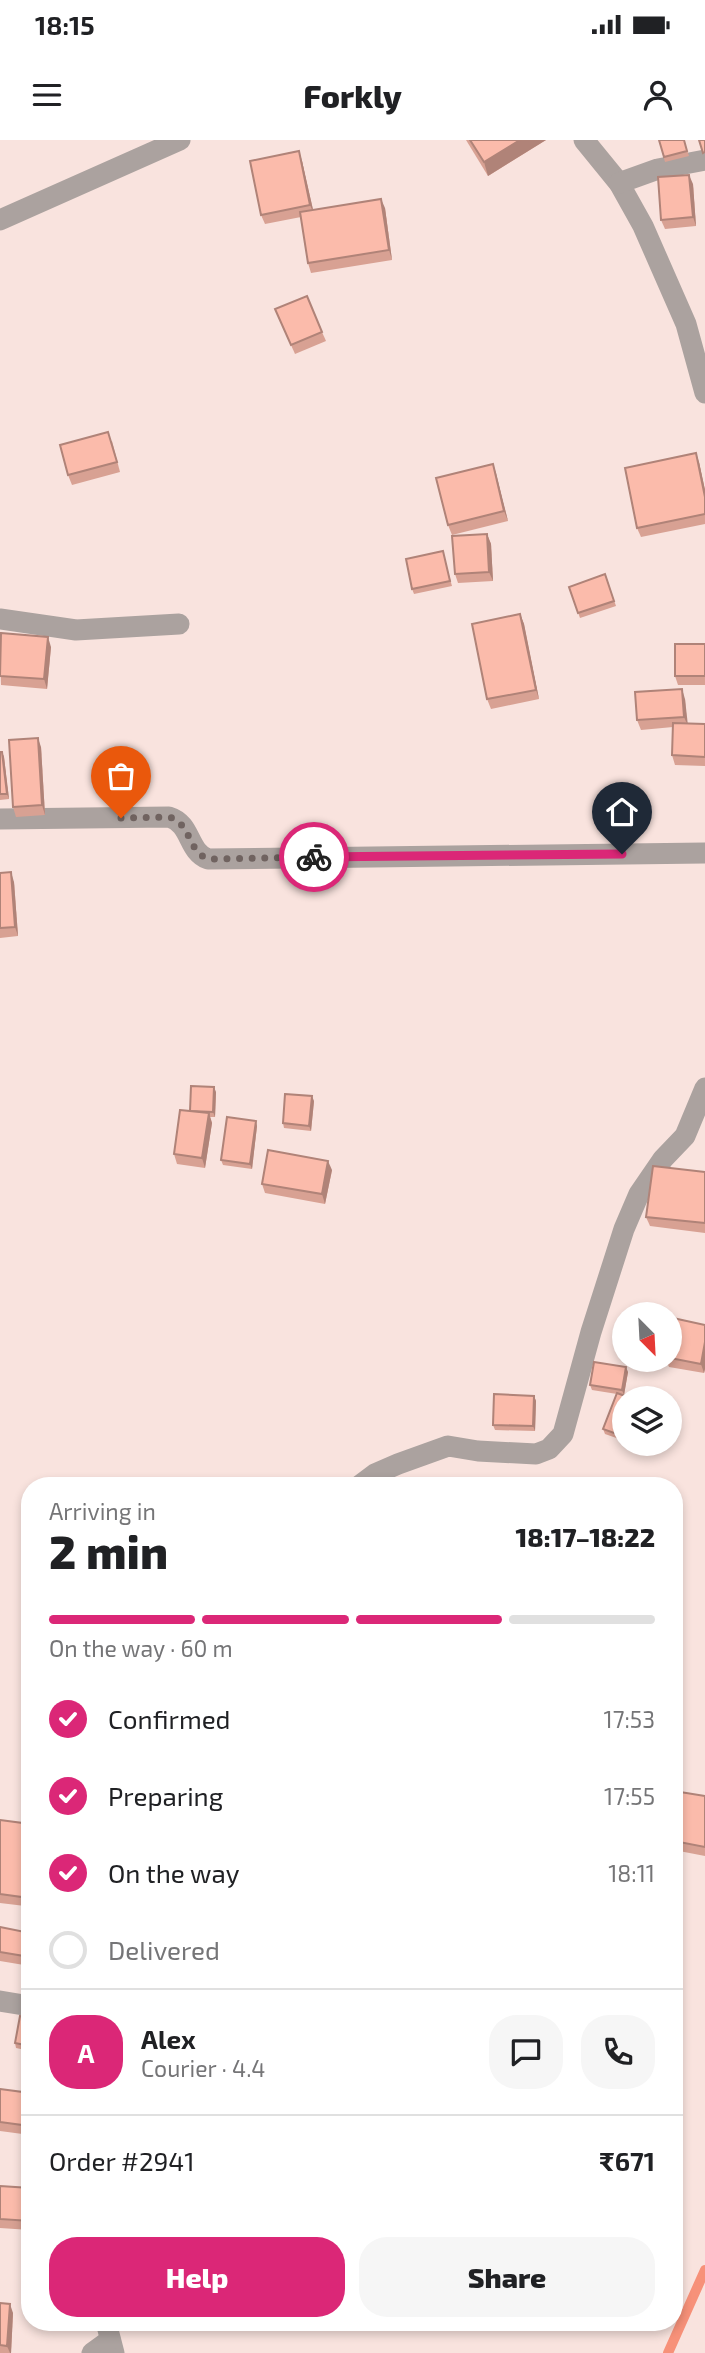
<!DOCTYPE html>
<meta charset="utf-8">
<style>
:root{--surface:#fff;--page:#f6f6f6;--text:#202124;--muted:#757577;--line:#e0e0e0;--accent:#db2777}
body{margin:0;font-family:"Exo 2",sans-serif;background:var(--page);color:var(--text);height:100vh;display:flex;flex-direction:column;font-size:26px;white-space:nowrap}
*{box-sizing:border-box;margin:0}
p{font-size:23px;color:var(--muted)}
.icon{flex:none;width:38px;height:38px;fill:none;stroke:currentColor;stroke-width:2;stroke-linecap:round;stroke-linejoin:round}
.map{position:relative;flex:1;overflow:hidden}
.details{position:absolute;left:21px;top:1337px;width:662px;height:854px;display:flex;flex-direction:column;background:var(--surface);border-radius:28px;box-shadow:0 4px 10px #0003}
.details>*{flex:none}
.needle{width:46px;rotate:156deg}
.buttons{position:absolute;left:612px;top:1162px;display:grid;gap:14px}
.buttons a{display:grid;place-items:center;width:70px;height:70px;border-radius:50%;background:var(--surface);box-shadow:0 4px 10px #0003;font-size:35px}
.pin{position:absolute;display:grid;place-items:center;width:60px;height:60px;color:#fff;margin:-72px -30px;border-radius:50% 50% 50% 0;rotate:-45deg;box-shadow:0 0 7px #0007}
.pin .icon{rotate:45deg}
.courier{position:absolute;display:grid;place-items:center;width:70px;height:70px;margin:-35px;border:5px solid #db2777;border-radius:50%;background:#fff;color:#222;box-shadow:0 2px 9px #0007}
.headline em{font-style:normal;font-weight:800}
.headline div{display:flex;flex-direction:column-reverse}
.headline{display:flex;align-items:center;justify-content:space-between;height:119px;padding:0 28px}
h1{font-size:46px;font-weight:800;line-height:52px}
.bar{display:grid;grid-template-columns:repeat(4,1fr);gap:10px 7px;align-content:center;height:84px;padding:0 28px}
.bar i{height:9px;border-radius:5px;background:var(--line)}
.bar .current{background:var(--accent)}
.bar p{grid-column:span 4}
.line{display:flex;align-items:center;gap:18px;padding:0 28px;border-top:2px solid var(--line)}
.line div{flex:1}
.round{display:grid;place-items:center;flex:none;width:74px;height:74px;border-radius:28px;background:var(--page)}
ol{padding:0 28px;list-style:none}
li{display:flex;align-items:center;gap:21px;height:77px}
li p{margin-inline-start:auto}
li .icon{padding:7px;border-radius:50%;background:var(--accent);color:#fff;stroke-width:4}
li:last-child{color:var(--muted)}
li i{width:38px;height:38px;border:4px solid var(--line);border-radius:50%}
.action{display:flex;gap:14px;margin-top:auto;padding:14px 28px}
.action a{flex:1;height:80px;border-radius:28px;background:var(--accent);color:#fff;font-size:28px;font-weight:800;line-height:80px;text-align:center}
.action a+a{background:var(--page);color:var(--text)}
.status{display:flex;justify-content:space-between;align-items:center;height:49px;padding:0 35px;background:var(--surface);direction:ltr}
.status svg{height:19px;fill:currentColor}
header{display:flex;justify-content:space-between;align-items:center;height:91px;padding:0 28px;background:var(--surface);font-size:32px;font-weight:800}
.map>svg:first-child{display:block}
</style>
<div class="status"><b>18:15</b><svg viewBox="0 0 49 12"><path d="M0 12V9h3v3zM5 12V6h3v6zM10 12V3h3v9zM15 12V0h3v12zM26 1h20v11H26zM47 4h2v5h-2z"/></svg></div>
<header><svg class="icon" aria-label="menu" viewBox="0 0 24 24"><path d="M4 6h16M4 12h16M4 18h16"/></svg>Forkly<svg class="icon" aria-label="person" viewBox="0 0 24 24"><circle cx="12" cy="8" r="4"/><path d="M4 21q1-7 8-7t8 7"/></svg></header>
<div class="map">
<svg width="705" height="2213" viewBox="0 0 705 2213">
<rect width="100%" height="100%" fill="#f9e3de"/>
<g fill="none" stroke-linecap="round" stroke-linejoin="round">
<path stroke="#f79179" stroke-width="10" d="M 668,2213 L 705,2130"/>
<g stroke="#aba29f" stroke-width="21">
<path d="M 584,0 L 619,43 L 643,86 L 686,184 L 705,253"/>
<path d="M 619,43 L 658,29 L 705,20"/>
<path d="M 0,80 L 180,0"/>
<path d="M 0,479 L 76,490 L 179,484"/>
<path d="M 0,679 L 169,677 C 192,684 187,711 208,719 L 705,713"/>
<path d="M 359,1346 L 375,1334 L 398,1324 L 448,1306 L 478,1311 L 536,1314 L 549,1309 L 563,1294 L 591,1192 L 624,1089 L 639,1054 L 663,1019 L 685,996 L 705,948"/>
<path d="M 0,1861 L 30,1866"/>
<path d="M 106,2182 L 114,2213"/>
<path d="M 92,2213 L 110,2200"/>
</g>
</g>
<g fill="#d8a193">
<path d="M 466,0 L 546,0 L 488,36 Z"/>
<path d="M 659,0 L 684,0 L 689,16 L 665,22 Z"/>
<path d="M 302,21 L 313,70 L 385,68 L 392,120 L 311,133 L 308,123 L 301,77 L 265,84 L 261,75 Z"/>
<path d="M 693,44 L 696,86 L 665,89 L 661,80 Z"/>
<path d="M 275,169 L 322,192 L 326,201 L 295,214 Z"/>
<path d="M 112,301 L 120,332 L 72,345 L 68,335 Z"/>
<path d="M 699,322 L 705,350 L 705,384 L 641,397 L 637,388 Z"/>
<path d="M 493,324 L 508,381 L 452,395 L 448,385 Z"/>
<path d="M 487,394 L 491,404 L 493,441 L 458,443 L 455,434 Z"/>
<path d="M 444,416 L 452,446 L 414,454 L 412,449 Z"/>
<path d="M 605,434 L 616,466 L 580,478 L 569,447 Z"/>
<path d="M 520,474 L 524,484 L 539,559 L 491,569 L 487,559 Z"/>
<path d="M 705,504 L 705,545 L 678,545 L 675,536 Z"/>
<path d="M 0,505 L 51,507 L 47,549 L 1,545 Z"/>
<path d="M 685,559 L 687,584 L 705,584 L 705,626 L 675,625 L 672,615 L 673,587 L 641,590 L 637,580 Z"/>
<path d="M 41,607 L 45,675 L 16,677 L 13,667 Z"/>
<path d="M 0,612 L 2,612 L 4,617 L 9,659 L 0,660 Z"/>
<path d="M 0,733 L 14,742 L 18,796 L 0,798 Z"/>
<path d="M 216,952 L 215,977 L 210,977 L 212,983 L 205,1028 L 177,1024 L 174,1014 L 190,971 Z"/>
<path d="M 314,961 L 311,991 L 284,988 L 283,983 Z"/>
<path d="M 257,986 L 252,1029 L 223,1025 L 221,1020 Z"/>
<path d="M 332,1030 L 325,1064 L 265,1053 L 262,1044 Z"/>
<path d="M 705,1032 L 705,1093 L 650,1086 L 646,1077 Z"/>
<path d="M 705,1185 L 705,1229 L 704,1233 L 669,1227 L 666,1220 L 670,1220 L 670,1192 Z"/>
<path d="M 628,1232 L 624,1255 L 619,1254 L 625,1258 L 625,1301 L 605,1294 L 603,1289 L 617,1254 L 592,1250 L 590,1245 Z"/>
<path d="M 534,1256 L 536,1261 L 535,1291 L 495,1290 L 493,1285 Z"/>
<path d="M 674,1651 L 705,1656 L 705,1716 L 674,1710 Z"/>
<path d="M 0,1680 L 30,1684 L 30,1732 L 25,1766 L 0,1763 Z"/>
<path d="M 0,1787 L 30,1793 L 30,1826 L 0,1821 Z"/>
<path d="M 30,1878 L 30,1911 L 16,1908 L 15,1903 Z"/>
<path d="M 0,1949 L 30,1953 L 30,1995 L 0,1991 Z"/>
<path d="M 0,2046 L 30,2048 L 30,2090 L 0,2088 Z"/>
<path d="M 0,2163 L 13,2173 L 11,2213 L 0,2213 Z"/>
</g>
<g fill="#b08378">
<path d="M 520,0 L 546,0 L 488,36 L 484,22 Z"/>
<path d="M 299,11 L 302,21 L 314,74 L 310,65 Z"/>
<path d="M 689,35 L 693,44 L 696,86 L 693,77 Z"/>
<path d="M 381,59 L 385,68 L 392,120 L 389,110 Z"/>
<path d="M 696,313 L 699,322 L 705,350 L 705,357 Z"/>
<path d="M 493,324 L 496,333 L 508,381 L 504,371 Z"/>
<path d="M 487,394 L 491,404 L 493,441 L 489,432 Z"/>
<path d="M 520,474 L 524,484 L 539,559 L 536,550 Z"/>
<path d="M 48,497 L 51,507 L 47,549 L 44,539 Z"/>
<path d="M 682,549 L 685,559 L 688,586 L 684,577 Z"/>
<path d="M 38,598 L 41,607 L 45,675 L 42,665 Z"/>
<path d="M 2,612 L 4,617 L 9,659 L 7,654 Z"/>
<path d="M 11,732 L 14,742 L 18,796 L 15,787 Z"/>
<path d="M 214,947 L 216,952 L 215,977 L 213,972 Z"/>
<path d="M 312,956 L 314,961 L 311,991 L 309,986 Z"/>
<path d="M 209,973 L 212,983 L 205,1028 L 202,1018 Z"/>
<path d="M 256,981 L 257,986 L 252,1029 L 250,1024 Z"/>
<path d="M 328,1021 L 332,1030 L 325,1064 L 322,1054 Z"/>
<path d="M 705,1202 L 705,1229 L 704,1233 L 701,1224 Z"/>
<path d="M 626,1227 L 628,1232 L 624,1255 L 622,1250 Z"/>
<path d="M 534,1256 L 536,1261 L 535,1291 L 533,1286 Z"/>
<path d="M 30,1697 L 30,1732 L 25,1766 L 22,1757 Z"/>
<path d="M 10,2164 L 13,2173 L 11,2213 L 10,2213 L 7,2206 Z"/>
</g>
<g fill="#fbbbab" stroke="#b08378" stroke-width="2">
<path d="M 470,0 L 520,0 L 484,22 Z"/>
<path d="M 659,0 L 684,0 L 687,11 L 664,17 Z"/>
<path d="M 699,0 L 705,0 L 705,12 L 703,13 Z"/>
<path d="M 299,11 L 310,65 L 261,75 L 250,21 Z"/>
<path d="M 689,35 L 693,77 L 661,80 L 658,37 Z"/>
<path d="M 381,59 L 389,110 L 308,123 L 300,72 Z"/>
<path d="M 307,156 L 322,192 L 291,205 L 275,169 Z"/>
<path d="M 108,292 L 117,322 L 68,335 L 60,305 Z"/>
<path d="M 696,313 L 705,357 L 705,374 L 637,388 L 625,328 Z"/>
<path d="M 493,324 L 504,371 L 448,385 L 436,338 Z"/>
<path d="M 487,394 L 489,432 L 455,434 L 452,396 Z"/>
<path d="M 443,411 L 450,441 L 412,449 L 406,419 Z"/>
<path d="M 605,434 L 614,461 L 578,473 L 569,447 Z"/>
<path d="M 520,474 L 536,550 L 487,559 L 472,484 Z"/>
<path d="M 1,493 L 48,497 L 44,539 L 0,536 Z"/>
<rect x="675" y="504" width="30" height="32"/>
<path d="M 682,549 L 684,577 L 637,580 L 635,552 Z"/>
<path d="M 673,583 L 705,584 L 705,617 L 672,615 Z"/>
<path d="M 38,598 L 42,665 L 13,667 L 9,600 Z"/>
<path d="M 0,612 L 2,612 L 7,654 L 0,654 Z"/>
<path d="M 11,732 L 15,787 L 0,788 L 0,733 Z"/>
<path d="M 191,946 L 214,947 L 213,972 L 190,971 Z"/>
<path d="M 285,954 L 312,956 L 309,986 L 283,983 Z"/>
<path d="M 180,970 L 209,973 L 202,1018 L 174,1014 Z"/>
<path d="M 227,977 L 256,981 L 250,1024 L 221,1020 Z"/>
<path d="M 268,1010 L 328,1021 L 322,1054 L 262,1044 Z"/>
<path d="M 653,1026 L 705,1032 L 705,1083 L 646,1077 Z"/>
<path d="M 673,1178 L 705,1185 L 705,1202 L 701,1224 L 670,1218 L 670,1192 Z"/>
<path d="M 594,1222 L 626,1227 L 622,1250 L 590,1245 Z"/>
<path d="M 617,1253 L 630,1258 L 625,1258 L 625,1297 L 603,1289 Z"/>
<path d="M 494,1254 L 534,1256 L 533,1286 L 493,1285 Z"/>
<path d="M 674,1651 L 705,1656 L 705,1707 L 674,1701 Z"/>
<path d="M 0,1680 L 30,1684 L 30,1697 L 22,1757 L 0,1754 Z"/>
<path d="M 0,1787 L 30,1793 L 30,1817 L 0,1812 Z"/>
<path d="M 20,1876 L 30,1878 L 30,1906 L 15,1903 Z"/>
<path d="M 0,1949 L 30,1953 L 30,1986 L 0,1982 Z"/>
<path d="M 0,2046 L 30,2048 L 30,2081 L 0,2079 Z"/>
<path d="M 0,2163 L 10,2164 L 7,2206 L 0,2205 Z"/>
</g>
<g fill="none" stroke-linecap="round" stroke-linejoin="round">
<path stroke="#706360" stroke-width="7" stroke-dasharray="0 12.6" d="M 121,678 L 169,677 C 192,684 187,711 208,719 L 314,717"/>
<path stroke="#db2777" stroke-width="9" d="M 314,717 L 622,714"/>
</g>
</svg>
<div class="buttons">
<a><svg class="needle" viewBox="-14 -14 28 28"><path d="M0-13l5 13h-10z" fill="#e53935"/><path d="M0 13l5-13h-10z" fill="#757577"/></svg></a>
<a><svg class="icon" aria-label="layers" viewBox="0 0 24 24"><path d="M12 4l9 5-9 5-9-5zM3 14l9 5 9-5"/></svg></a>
</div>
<div class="pin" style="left:121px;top:678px;background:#ea580c"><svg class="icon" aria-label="bag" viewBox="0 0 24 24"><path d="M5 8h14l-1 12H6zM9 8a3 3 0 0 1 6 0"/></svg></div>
<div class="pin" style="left:622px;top:714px;background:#1f2937"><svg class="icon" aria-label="home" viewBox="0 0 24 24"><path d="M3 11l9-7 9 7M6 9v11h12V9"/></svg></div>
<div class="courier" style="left:314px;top:717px"><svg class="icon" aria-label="bike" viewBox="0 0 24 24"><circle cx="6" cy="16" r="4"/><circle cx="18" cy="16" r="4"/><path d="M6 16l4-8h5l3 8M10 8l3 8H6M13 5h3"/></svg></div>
<section class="details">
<div class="headline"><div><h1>2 min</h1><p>Arriving in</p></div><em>18:17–18:22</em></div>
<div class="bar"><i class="current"></i><i class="current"></i><i class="current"></i><i></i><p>On the way · 60 m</p></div>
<ol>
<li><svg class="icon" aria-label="check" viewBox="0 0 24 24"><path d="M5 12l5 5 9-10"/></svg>Confirmed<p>17:53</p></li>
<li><svg class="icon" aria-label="check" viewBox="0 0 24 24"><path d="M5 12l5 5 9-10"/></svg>Preparing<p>17:55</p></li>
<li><svg class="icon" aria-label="check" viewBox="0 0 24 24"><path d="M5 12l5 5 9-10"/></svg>On the way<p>18:11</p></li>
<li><i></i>Delivered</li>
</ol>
<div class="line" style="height:126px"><b class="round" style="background:var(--accent);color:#fff">A</b><div><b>Alex</b><p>Courier · 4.4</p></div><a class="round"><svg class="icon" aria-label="chat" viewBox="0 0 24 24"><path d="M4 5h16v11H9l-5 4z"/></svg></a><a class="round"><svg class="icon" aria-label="phone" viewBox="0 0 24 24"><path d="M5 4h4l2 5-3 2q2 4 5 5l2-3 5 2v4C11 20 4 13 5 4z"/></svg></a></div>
<div class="line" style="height:91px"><div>Order #2941</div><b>₹671</b></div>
<div class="action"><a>Help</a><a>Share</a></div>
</section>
</div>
